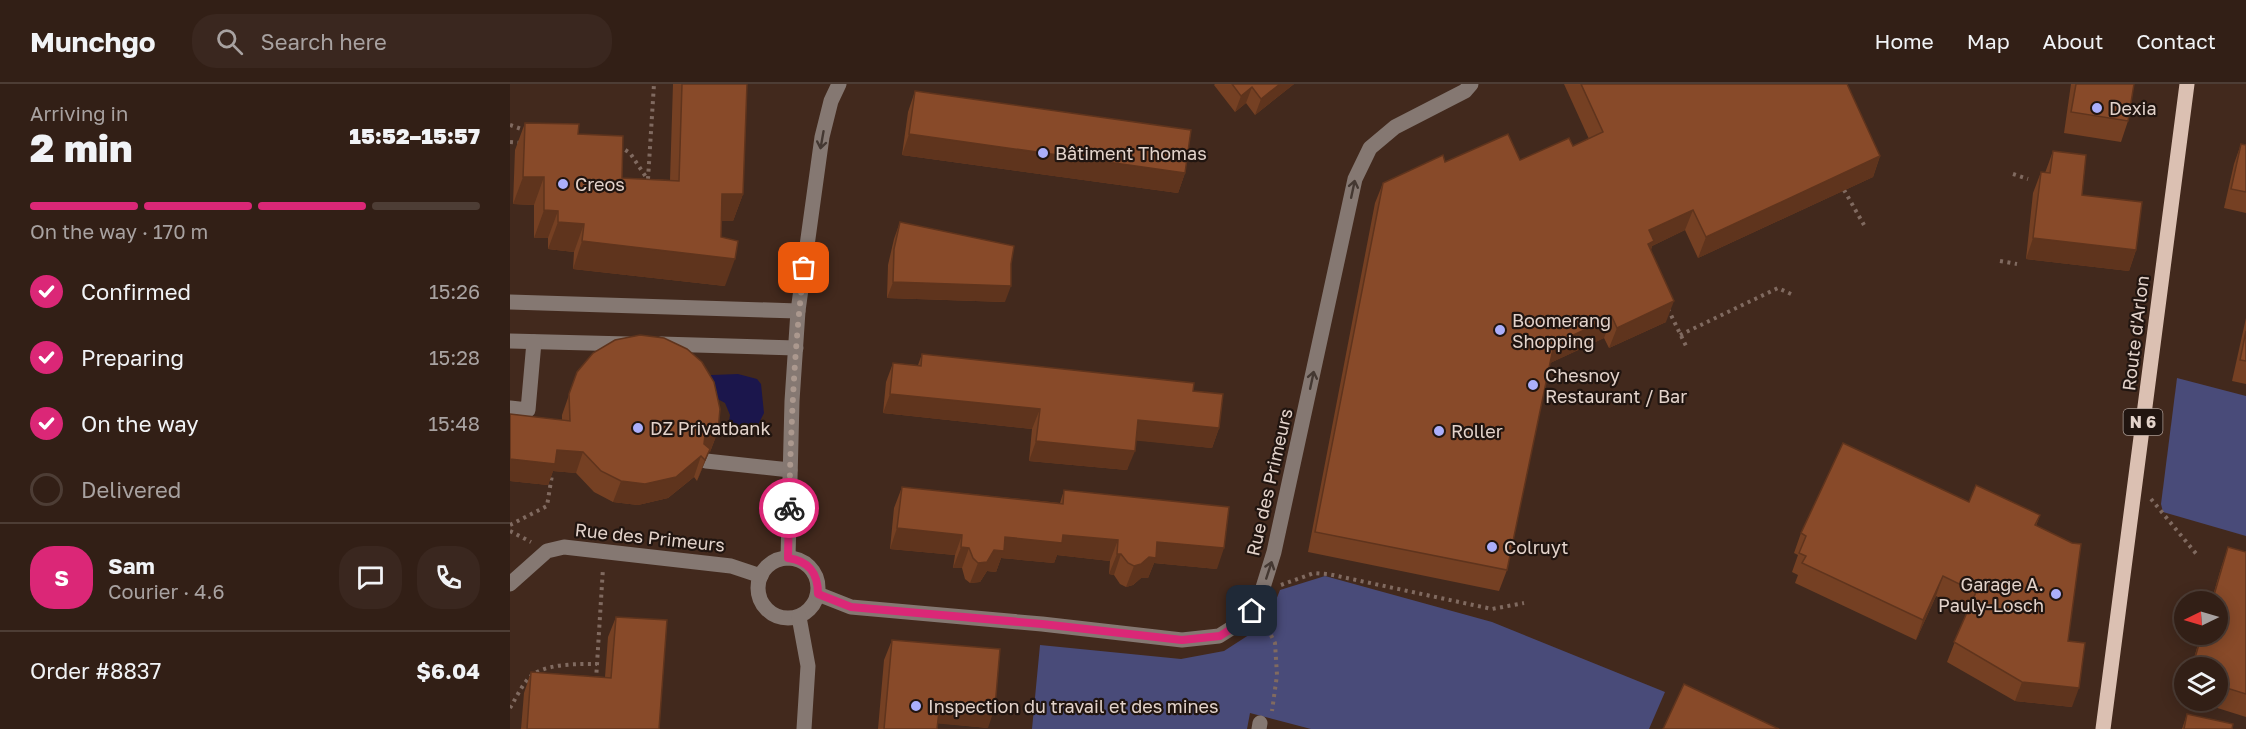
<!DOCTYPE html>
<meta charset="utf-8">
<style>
:root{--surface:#321f16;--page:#3a271f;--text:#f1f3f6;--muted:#a8a2a1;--line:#4d3d35;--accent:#db2777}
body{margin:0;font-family:"Golos Text",sans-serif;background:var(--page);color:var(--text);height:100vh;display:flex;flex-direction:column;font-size:22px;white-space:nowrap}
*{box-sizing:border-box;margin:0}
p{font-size:20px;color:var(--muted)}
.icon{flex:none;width:33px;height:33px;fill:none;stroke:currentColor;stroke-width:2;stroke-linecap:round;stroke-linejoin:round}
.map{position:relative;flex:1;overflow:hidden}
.drawer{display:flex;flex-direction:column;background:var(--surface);width:510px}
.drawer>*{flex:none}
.needle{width:39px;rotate:265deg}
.fabs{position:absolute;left:1664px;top:507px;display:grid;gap:12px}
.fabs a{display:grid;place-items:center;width:54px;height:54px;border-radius:50%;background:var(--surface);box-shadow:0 3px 15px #0003,0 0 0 2px var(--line);font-size:30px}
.pin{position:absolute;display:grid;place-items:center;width:51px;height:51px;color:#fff;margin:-26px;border-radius:12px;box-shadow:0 3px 9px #0006}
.courier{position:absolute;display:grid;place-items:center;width:60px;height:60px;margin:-30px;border:4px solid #db2777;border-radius:50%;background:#fff;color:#222;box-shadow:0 2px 8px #0007}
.summary em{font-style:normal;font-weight:800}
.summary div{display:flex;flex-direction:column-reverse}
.summary{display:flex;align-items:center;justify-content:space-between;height:102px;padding:0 30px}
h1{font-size:39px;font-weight:800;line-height:45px}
.bar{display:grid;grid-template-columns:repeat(4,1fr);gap:9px 6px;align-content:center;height:72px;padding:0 30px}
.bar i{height:8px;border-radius:4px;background:var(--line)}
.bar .current{background:var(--accent)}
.bar p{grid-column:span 4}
.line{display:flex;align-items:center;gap:15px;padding:0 30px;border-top:2px solid var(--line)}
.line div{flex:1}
.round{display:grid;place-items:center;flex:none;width:63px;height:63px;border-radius:24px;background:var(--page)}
ol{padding:0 30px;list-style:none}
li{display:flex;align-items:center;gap:18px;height:66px}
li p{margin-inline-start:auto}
li .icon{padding:6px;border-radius:50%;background:var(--accent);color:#fff;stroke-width:4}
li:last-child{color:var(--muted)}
li i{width:33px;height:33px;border:3px solid var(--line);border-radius:50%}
header{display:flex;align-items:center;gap:36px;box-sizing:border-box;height:84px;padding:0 30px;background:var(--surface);border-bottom:2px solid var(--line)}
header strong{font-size:28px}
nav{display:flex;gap:33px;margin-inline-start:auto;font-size:21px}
.search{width:420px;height:54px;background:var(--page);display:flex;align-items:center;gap:15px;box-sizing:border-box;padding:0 21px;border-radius:24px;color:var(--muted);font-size:22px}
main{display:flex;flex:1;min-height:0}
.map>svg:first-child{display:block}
</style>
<header>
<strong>Munchgo</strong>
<div class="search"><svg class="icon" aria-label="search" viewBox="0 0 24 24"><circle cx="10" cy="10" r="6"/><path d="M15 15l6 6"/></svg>Search here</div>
<nav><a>Home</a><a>Map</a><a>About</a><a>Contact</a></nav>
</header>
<main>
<section class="drawer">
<div class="summary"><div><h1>2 min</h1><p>Arriving in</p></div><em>15:52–15:57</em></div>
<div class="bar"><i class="current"></i><i class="current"></i><i class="current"></i><i></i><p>On the way · 170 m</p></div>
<ol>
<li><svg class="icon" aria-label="check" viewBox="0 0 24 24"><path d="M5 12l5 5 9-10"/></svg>Confirmed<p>15:26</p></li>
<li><svg class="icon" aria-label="check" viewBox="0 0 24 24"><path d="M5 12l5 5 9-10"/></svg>Preparing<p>15:28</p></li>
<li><svg class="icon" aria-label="check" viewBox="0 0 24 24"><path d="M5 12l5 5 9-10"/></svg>On the way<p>15:48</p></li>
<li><i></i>Delivered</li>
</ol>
<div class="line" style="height:108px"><b class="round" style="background:var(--accent);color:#fff">S</b><div><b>Sam</b><p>Courier · 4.6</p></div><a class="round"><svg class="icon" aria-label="chat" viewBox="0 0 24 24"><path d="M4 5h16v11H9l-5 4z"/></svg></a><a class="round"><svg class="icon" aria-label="phone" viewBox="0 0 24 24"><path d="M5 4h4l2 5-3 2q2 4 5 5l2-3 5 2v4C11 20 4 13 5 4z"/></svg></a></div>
<div class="line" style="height:78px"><div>Order #8837</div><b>$6.04</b></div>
</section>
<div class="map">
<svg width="1736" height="645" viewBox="0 0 1736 645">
<rect width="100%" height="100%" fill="#42291d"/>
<g fill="#494b79">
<path d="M 1667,294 L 1736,312 L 1736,452 L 1653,428 L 1651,420 Z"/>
<path d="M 815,492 L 982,538 L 1155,608 L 1139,645 L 801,645 L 740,629 L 737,645 L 522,645 L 530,561 L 671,575 L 714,567 L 745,547 L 759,534 L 770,506 Z"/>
</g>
<path fill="#1b164c" d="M 228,290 L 247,295 L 251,300 L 254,329 L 248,341 L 236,344 L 219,338 L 220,331 L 215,319 L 204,313 L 177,292 Z"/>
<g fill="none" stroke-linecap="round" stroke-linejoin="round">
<g stroke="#806a60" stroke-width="4" stroke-dasharray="3 4.5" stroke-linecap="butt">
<path d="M 0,41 L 17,47"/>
<path d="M 0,58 L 11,59"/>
<path d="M 109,62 L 120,69 L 138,96 L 138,100"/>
<path d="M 1503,90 L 1518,95"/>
<path d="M 138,95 L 144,0"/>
<path d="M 1334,106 L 1354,141"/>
<path d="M 1490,177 L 1507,180"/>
<path d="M 1158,225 L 1176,262"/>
<path d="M 1170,251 L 1268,204 L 1281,210"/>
<path d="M 1641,415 L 1688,472"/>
<path d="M 0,441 L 37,422 L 42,391"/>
<path d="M 0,447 L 21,458"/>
<path d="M 771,501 L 804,489 L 818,490 L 982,525 L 1014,519"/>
<path d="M 754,538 L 765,559 L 767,591 L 762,627"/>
<path d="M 86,596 L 93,484"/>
<path d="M 0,624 C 6,614 11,603 18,595 C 31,579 68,580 87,580"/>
</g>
<g stroke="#857872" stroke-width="15">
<path d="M 0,218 L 288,227"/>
<path d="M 0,257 L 118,260"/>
<path d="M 151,260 L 286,264"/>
<path d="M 0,324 L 18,326 L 24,258"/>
<path d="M 196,377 L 280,386"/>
<circle cx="278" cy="504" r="30"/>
<path d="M 278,474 L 282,317 L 288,227 L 312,53 L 321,17 L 329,0"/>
<path d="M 0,500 L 37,467 L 54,463 L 221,482 L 251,492"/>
<path d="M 308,510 L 341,523 L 532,540 L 672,556 L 709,552 L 736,535 L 751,510 L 764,468 L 845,95 L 860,64 L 885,43 L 955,7 L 961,0"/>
<path d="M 289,533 L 298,582 L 294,645"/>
<path d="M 749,645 L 750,639"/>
</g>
<path stroke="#dbc0b2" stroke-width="15" d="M 1593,645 L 1677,0"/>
</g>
<g fill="#754023">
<path d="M 163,0 L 237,0 L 233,110 L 223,137 L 211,137 L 211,153 L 215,202 L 63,185 L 64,168 L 38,165 L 38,154 L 24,154 L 24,121 L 3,120 L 5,66 L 15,39 L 68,50 L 112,94 L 160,96 Z"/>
<path d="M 705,0 L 784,0 L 745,31 L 736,19 L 725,28 L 704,1 Z"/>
<path d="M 1054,0 L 1337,0 L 1370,72 L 1363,93 L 1188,174 L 1175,146 L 1142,162 L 1141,166 L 1156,238 L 1099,264 L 1094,254 L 1040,279 L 997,486 L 989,507 L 798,468 L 865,119 L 873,99 L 935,78 L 1010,76 L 1063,62 L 1079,55 Z"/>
<path d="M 1561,0 L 1624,0 L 1618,37 L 1611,58 L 1554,49 Z"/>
<path d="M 405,7 L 675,89 L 668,109 L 392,71 L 398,28 Z"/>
<path d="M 1731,60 L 1736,61 L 1736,129 L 1714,124 L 1724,80 Z"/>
<path d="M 1543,67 L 1572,111 L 1626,166 L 1619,187 L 1516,175 L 1523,109 L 1531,88 L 1535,89 Z"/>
<path d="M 390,138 L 495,218 L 377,214 L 378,181 L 384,155 Z"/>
<path d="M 1736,234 L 1736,300 L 1722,297 Z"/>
<path d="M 412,270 L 683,307 L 709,344 L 702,364 L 626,356 L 617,386 L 519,377 L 522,345 L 373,329 L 376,298 L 383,279 L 408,281 Z"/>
<path d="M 67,288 L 208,347 L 200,368 L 199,368 L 187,397 L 184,393 L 158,414 L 128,421 L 103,418 L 84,408 L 66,389 L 43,387 L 38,401 L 0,397 L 0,330 L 52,336 L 52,331 Z"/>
<path d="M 392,403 L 550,419 L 554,406 L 707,485 L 644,479 L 638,494 L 631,494 L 623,501 L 616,503 L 610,500 L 604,491 L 599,490 L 600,477 L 547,471 L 544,479 L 491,474 L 486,488 L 477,487 L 470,498 L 460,499 L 455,495 L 452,484 L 443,484 L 445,471 L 380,465 L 384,424 Z"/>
<path d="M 1459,418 L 1530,431 L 1526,442 L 1558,557 L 1562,623 L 1505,617 L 1437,578 L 1457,527 L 1426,512 L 1406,556 L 1285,499 L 1288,491 L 1282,488 L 1288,471 L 1284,469 L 1291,449 Z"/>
<path d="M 1718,463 L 1736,468 L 1736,633 L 1682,616 L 1707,616 L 1707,584 L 1681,584 L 1691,550 L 1707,550 L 1707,518 L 1701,518 L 1711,484 Z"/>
<path d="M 106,533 L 149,645 L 11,645 L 14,609 L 21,588 L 95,593 L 98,553 Z"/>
<path d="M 382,556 L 478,644 L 428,639 L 427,645 L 368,645 L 374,576 Z"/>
<path d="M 1677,630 L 1722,645 L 1672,645 Z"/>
</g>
<g fill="#5f341d">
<path d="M 770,0 L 784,0 L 745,31 L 751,15 Z"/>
<path d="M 742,3 L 736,19 L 725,28 L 731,12 Z"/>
<path d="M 399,50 L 675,89 L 668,109 L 392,71 Z"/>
<path d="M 1370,72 L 1363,93 L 1188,174 L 1196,153 Z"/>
<path d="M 13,93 L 34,93 L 24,121 L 3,120 Z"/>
<path d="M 212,110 L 233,110 L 223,137 L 202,137 Z"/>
<path d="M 34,126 L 48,127 L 38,154 L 24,154 Z"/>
<path d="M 1183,126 L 1175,146 L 1142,162 L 1136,178 L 1139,146 Z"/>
<path d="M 48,138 L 74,140 L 64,168 L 38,165 Z"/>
<path d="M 1523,154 L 1626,166 L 1619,187 L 1516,175 Z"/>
<path d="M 72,157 L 225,175 L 215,202 L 63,185 Z"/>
<path d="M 383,198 L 501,202 L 495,218 L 377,214 Z"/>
<path d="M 1164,217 L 1156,238 L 1099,264 L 1107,244 Z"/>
<path d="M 1102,233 L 1094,254 L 1036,281 L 1044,260 Z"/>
<path d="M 380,310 L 530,325 L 522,345 L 373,329 Z"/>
<path d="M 628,336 L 709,344 L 702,364 L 620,356 Z"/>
<path d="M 200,347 L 208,347 L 200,368 L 199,368 L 187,397 L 195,376 L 193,368 L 195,351 Z"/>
<path d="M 526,357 L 625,367 L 617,386 L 519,377 Z"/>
<path d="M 47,366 L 73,368 L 66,389 L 43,387 L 38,401 L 0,397 L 0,375 Z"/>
<path d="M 191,372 L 184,393 L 158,414 L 128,421 L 103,418 L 111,397 Z"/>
<path d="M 387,444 L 452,451 L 445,471 L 380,465 Z"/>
<path d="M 553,451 L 608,456 L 600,477 L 547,471 L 544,479 L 491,474 L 486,488 L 477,487 L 470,498 L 460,499 L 468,479 L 484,466 L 495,453 Z"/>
<path d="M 647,458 L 714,464 L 707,485 L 644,479 L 638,494 L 631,494 L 623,501 L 616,503 L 624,482 L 639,473 Z"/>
<path d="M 451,463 L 459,464 L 452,484 L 443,484 Z"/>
<path d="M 607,470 L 611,470 L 604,491 L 599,490 Z"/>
<path d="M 1433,492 L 1426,512 L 1406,556 L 1413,536 Z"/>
<path d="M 1512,598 L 1569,604 L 1562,623 L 1505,617 Z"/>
<path d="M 430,618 L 485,623 L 478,644 L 422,639 Z"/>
</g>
<g fill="#884a29" stroke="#5f341d" stroke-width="1.5">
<path d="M 172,0 L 237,0 L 233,110 L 212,110 L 211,153 L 228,157 L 225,175 L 72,157 L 74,140 L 48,138 L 48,127 L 34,126 L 34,93 L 13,93 L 15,39 L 69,40 L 68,50 L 113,52 L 112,94 L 169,97 Z"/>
<path d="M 722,0 L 770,0 L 751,15 L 742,3 L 731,12 Z"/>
<path d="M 1071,0 L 1337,0 L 1370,72 L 1196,153 L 1183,126 L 1139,146 L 1144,157 L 1138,160 L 1164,217 L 1107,244 L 1102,233 L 1044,260 L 997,486 L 805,448 L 873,99 L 933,71 L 935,78 L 998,50 L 1010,76 L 1059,54 L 1063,62 L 1093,48 Z"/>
<path d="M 1566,0 L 1624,0 L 1618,37 L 1561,28 Z"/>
<path d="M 405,7 L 681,46 L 675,89 L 399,50 Z"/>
<path d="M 1731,60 L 1736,61 L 1736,108 L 1721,105 Z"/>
<path d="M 1543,67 L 1576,71 L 1572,111 L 1632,118 L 1626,166 L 1523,154 L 1531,88 L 1540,89 Z"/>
<path d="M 390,138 L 504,162 L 501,180 L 501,202 L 383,198 L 384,165 Z"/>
<path d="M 1736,247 L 1736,277 L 1730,276 Z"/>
<path d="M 130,251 L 154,254 L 177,265 L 192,278 L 204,298 L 210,325 L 208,347 L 200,347 L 195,351 L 194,360 L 200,365 L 195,376 L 191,372 L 166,393 L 135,400 L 111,397 L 91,387 L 73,368 L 47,366 L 45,380 L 0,375 L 0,330 L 60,337 L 59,310 L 67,288 L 83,269 L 105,256 Z"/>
<path d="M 412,270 L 684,299 L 683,307 L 713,310 L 709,344 L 628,336 L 625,367 L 526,357 L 530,325 L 380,310 L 383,279 L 411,282 Z"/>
<path d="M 1333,359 L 1459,418 L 1466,401 L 1530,431 L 1525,441 L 1562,459 L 1571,460 L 1558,557 L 1575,559 L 1569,604 L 1512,598 L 1444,558 L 1466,508 L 1433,492 L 1413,536 L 1292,479 L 1296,472 L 1289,469 L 1296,452 L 1291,449 Z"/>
<path d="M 392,403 L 553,420 L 554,406 L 719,423 L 714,464 L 647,458 L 646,474 L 639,473 L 631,480 L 624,482 L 618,479 L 611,470 L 607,470 L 608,456 L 553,451 L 552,459 L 495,453 L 494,467 L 484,466 L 477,478 L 468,479 L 463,474 L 459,464 L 451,463 L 452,451 L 387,444 Z"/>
<path d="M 1718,463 L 1736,468 L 1736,610 L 1707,601 L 1707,584 L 1682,584 L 1692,550 L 1707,550 L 1707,518 L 1702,518 Z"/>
<path d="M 106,533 L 157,536 L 149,645 L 17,645 L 21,588 L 101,594 Z"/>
<path d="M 382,556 L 490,565 L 485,623 L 430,618 L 427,645 L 374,645 Z"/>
<path d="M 1174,600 L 1269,645 L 1153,645 Z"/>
<path d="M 1677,630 L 1723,640 L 1722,645 L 1674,645 Z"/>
</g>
<defs><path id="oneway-shaft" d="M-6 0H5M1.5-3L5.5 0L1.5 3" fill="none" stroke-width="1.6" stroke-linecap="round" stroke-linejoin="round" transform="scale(1.5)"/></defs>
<g stroke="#443832">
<use href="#oneway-shaft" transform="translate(312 56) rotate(100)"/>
<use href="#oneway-shaft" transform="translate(843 105) rotate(-78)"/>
<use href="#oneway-shaft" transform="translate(802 296) rotate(-78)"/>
<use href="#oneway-shaft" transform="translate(759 486) rotate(-72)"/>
</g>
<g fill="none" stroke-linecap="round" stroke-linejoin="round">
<path stroke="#ab988e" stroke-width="6" stroke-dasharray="0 10.8" d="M 279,424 C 281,344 284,264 294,184"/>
<path stroke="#db2777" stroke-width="8" d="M 279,424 L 278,474 C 299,477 308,489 308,510 L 341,523 L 532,540 L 672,556 L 710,552 L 736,535 L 742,527"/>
</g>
<g fill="#abaffb" stroke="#211510" stroke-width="2">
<circle cx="1587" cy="24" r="6"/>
<circle cx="533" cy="69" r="6"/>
<circle cx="53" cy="100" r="6"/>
<circle cx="990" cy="246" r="6"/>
<circle cx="1023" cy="301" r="6"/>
<circle cx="128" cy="344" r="6"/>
<circle cx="929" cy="347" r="6"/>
<circle cx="982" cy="463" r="6"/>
<circle cx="1546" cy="510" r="6"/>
<circle cx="406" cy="622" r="6"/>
</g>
<g text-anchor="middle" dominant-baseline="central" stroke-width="4.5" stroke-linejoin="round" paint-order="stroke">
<rect fill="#211510" stroke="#a99a93" stroke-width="1.5" x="1613.5" y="325" width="39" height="26" rx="4.5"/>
<g font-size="16" font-weight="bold" fill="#e3d3cb">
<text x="1633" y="338">N 6</text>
</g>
<g font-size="18" fill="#e3d3cb" stroke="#211510" text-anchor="start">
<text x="1599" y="24">Dexia</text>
<text x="545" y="69">Bâtiment Thomas</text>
<text x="65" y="100">Creos</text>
<text x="1002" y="236">Boomerang<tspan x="1002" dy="21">Shopping</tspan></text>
<text x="1035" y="291">Chesnoy<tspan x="1035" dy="21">Restaurant / Bar</tspan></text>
<text x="140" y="344">DZ Privatbank</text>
<text x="941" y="347">Roller</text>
<text x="994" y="463">Colruyt</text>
<text x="1534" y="500" text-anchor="end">Garage A.<tspan x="1534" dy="21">Pauly-Losch</tspan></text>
<text x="418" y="622">Inspection du travail et des mines</text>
</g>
<g font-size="18" fill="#e3d3cb" stroke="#211510">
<text transform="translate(1625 249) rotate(-83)">Route d'Arlon</text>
<text transform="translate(759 398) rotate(-77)">Rue des Primeurs</text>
<text transform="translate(140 453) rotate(6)">Rue des Primeurs</text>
</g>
</g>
</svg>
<div class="fabs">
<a><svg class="needle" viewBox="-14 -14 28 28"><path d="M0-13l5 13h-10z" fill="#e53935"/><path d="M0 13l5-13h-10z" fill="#a8a2a1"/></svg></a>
<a><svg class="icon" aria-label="layers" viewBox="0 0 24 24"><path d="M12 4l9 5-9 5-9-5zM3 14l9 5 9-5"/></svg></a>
</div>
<div class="pin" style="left:294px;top:184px;background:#ea580c"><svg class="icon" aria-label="bag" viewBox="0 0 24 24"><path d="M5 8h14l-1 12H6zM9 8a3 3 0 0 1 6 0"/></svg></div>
<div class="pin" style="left:742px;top:527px;background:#1f2937"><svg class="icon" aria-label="home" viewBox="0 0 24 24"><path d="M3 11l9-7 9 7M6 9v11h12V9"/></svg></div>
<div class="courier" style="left:279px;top:424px"><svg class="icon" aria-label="bike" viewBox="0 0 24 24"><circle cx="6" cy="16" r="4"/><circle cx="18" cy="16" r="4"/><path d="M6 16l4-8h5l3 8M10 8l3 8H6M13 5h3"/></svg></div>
</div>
</main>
